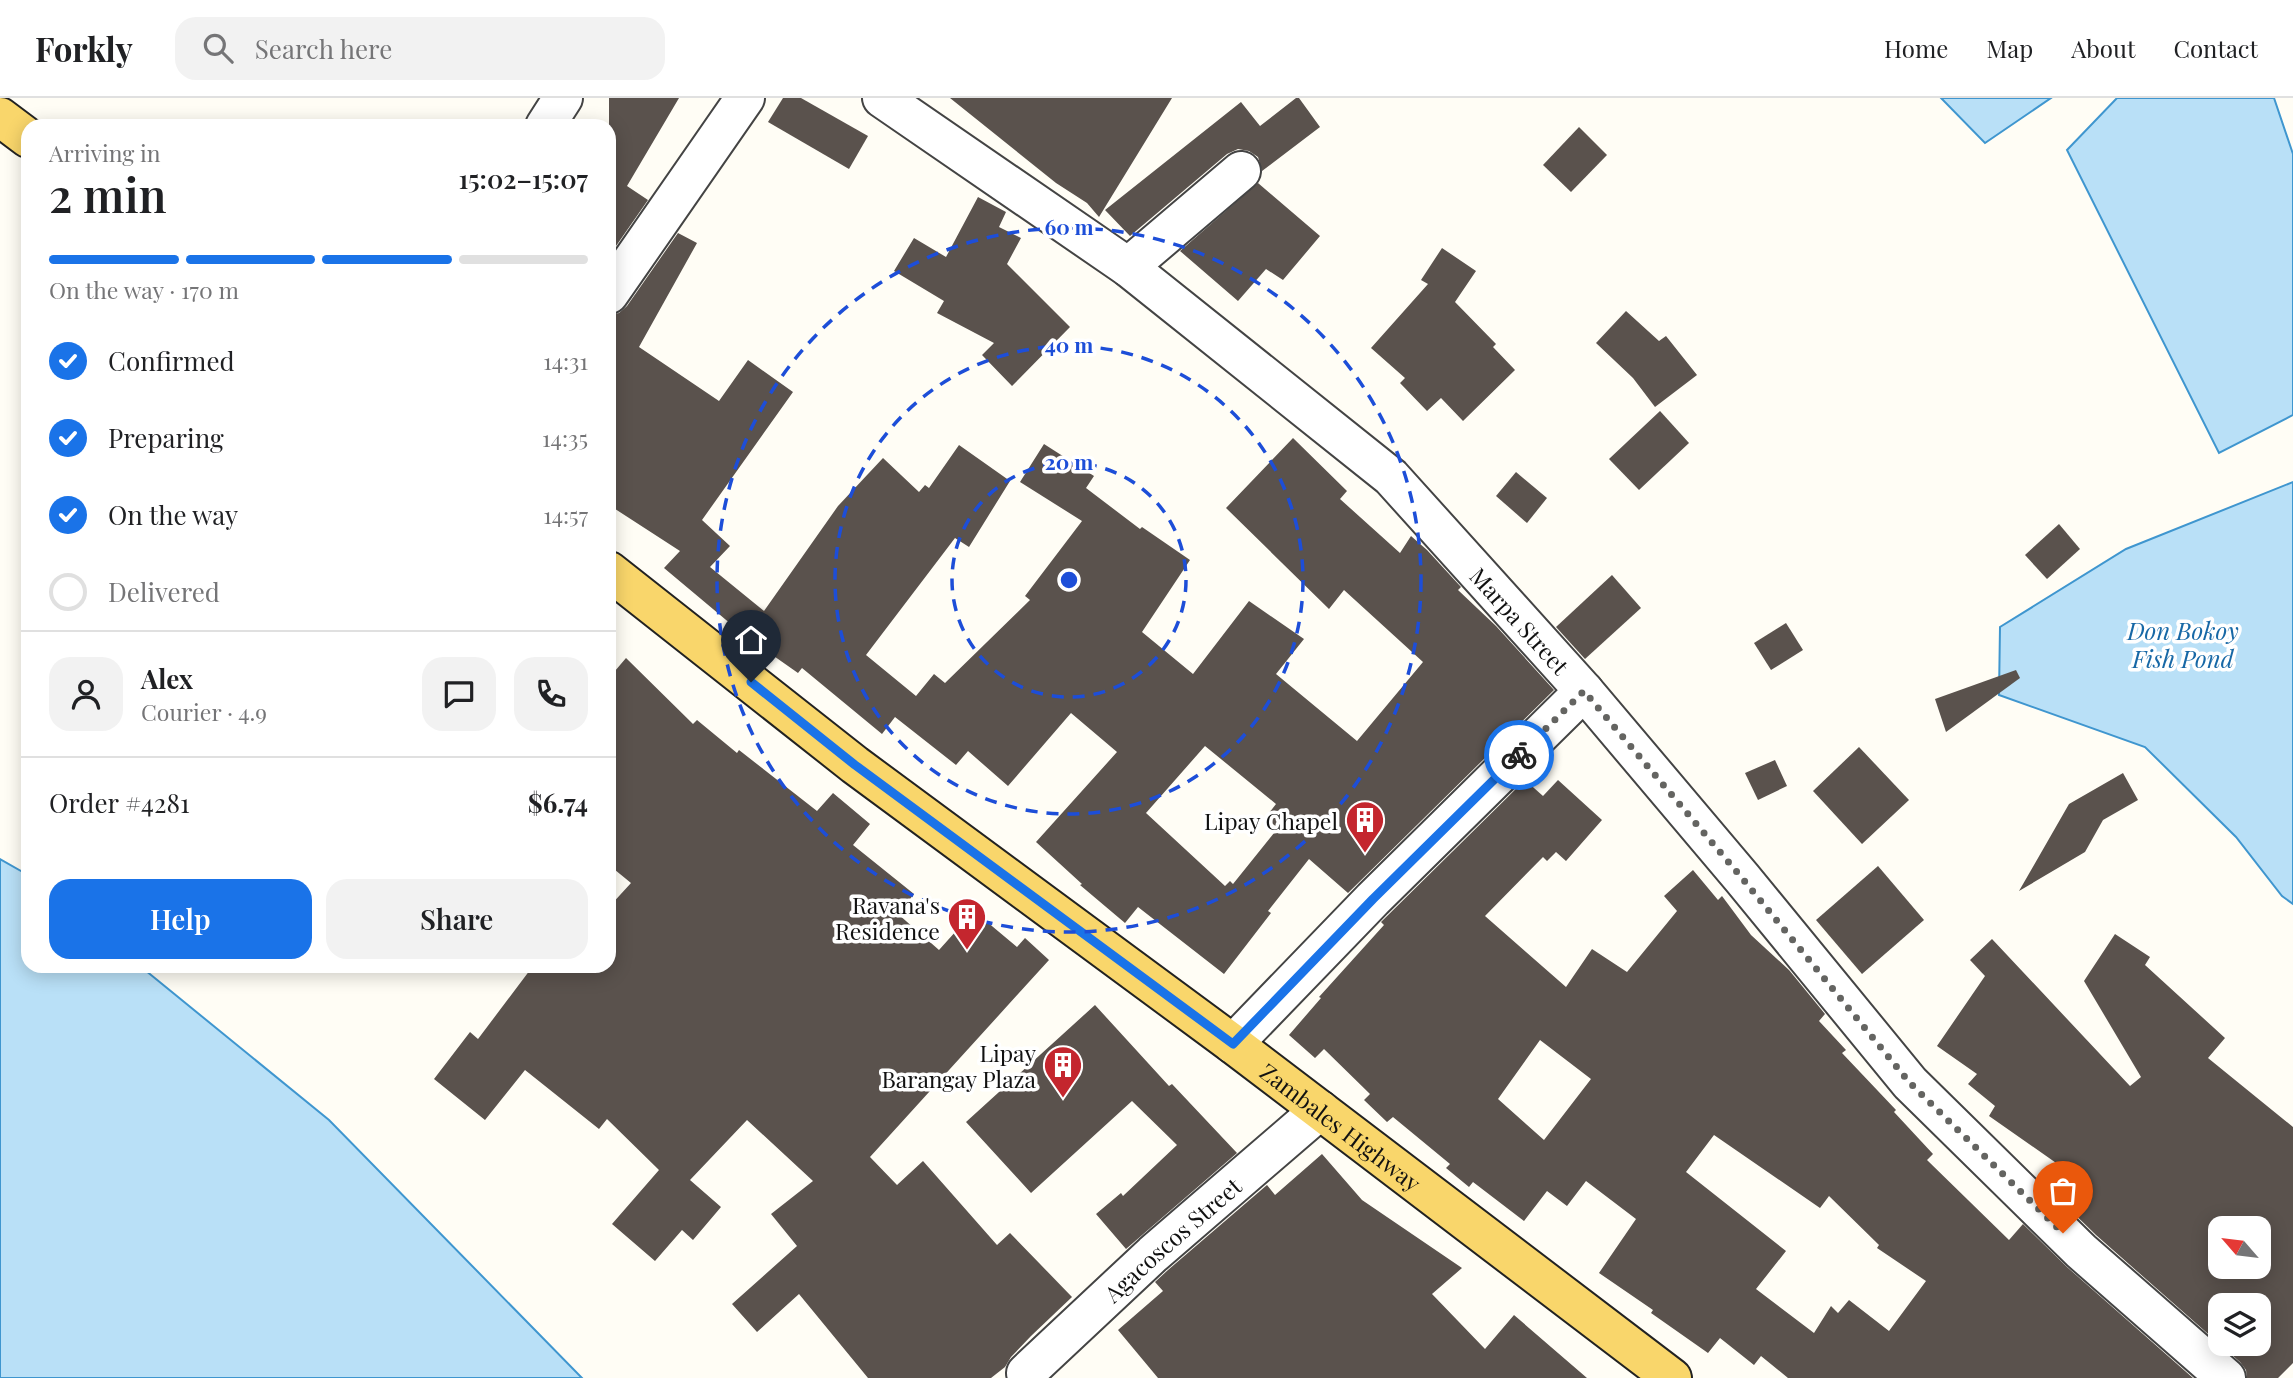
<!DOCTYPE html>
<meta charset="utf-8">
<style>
:root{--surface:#fff;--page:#f2f2f2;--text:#202124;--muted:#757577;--line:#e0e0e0;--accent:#1a73e8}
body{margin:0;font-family:"Playfair Display",serif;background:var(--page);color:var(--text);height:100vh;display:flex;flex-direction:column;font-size:26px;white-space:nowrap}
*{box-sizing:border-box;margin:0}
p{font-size:23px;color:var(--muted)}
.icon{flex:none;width:38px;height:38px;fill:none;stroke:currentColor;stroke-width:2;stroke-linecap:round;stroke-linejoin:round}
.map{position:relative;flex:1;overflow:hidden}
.panel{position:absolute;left:21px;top:21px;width:595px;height:854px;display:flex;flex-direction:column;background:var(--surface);border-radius:21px;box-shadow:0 4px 18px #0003}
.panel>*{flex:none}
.needle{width:46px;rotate:298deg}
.controls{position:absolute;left:2208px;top:1118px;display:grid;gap:14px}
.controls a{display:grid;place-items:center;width:63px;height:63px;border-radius:14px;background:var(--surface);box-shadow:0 4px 18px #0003;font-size:35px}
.pin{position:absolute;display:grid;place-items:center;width:60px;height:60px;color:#fff;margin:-72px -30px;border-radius:50% 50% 50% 0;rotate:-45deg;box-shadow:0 0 7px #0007}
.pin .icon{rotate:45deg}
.courier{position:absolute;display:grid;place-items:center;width:70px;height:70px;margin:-35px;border:5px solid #1a73e8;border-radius:50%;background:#fff;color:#222;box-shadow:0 2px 9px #0007}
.overview em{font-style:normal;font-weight:600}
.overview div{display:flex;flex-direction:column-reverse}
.overview{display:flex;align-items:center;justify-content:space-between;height:119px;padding:0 28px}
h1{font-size:46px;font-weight:600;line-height:52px}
.bar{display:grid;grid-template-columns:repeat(4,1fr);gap:10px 7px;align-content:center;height:84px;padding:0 28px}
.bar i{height:9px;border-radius:5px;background:var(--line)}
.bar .selected{background:var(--accent)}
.bar p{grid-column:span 4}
.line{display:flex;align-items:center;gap:18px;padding:0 28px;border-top:2px solid var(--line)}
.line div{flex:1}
.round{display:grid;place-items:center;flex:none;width:74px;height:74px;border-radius:21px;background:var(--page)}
ol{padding:0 28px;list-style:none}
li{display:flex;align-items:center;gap:21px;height:77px}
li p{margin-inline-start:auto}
li .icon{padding:7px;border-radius:50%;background:var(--accent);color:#fff;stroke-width:4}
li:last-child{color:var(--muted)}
li i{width:38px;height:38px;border:4px solid var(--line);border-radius:50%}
.button{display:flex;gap:14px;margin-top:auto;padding:14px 28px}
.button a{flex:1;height:80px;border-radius:21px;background:var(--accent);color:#fff;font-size:28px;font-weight:600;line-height:80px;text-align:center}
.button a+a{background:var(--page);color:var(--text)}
header{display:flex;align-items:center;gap:42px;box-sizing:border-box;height:98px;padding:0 35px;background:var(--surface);border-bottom:2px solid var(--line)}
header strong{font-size:33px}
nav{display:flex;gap:38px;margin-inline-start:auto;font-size:24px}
.search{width:490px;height:63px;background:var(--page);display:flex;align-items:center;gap:18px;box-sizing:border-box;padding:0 24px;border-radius:21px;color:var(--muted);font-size:26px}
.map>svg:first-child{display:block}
</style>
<header>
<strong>Forkly</strong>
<div class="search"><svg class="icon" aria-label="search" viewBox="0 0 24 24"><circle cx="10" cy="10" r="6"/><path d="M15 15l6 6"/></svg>Search here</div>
<nav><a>Home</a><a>Map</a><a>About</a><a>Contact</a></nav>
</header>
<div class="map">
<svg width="2293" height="1280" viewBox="0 0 2293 1280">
<rect width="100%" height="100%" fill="#fffdf5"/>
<g fill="#b9e0f7" stroke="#3f96cf" stroke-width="2">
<path d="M 1941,0 L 2051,0 L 1985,45 Z"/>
<path d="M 2117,0 L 2274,0 L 2293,56 L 2293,317 L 2219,355 L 2067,52 Z"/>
<path d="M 2293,384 L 2293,806 L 2282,798 L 2236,739 L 2145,649 L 1999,597 L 2000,529 L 2126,451 Z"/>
<path d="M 0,761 L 28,777 L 28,868 L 140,868 L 329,1022 L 582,1280 L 0,1280 Z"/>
</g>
<g fill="#5a524d" fill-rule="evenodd">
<path d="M 609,0 L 679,0 L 627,88 L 648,102 L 609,158 Z"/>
<path d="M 783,0 L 801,0 L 868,38 L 849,71 L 768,24 Z"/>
<path d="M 950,0 L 1172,0 L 1099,119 L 1087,105 L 1056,85 Z"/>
<path d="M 1296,0 L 1299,0 L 1320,29 L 1262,73 L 1258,59 L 1249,53 L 1238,51 L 1227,56 L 1130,138 L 1105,112 L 1241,4 L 1260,28 Z"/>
<path d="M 1579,29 L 1607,57 L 1571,94 L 1543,67 Z"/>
<path d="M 1258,85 L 1320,138 L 1283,182 L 1266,171 L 1238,203 L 1180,153 Z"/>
<path d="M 978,99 L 1006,114 L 999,129 L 1021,140 L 1007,166 L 1070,229 L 1012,288 L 982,257 L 994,245 L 937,215 L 944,203 L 894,173 L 914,140 L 946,159 Z"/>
<path d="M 678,135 L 697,145 L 639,249 L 719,303 L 748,262 L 793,294 L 702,422 L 730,448 L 710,469 L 764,513 L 838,408 L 883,360 L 919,394 L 925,387 L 929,390 L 959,347 L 1010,383 L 969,449 L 955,440 L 866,557 L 916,598 L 934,576 L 945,585 L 1030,502 L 1025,498 L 1082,423 L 1020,384 L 1044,346 L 1094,378 L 1086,390 L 1140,431 L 1142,429 L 1190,462 L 1142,534 L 1193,576 L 1249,503 L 1304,541 L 1276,576 L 1357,643 L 1423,564 L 1344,492 L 1329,511 L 1226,410 L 1293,340 L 1347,393 L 1340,401 L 1400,455 L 1411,438 L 1427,452 L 1461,489 L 1458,492 L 1496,528 L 1554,592 L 1348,795 L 1309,761 L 1268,813 L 1271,815 L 1224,876 L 1138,809 L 1125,825 L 1080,787 L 1082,786 L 1036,744 L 1117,654 L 1071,615 L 1008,688 L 968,653 L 956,667 L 895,619 L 882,636 L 802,570 L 798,575 L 744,537 L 664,470 L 680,453 L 609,407 L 609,218 L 619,215 L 627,208 ZM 1205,648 L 1276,706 L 1265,720 L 1278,730 L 1233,786 L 1230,783 L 1225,788 L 1146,715 Z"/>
<path d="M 1442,150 L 1476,173 L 1455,204 L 1496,246 L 1493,249 L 1515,272 L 1463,323 L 1441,300 L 1427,313 L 1400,285 L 1405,280 L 1371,250 L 1428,186 L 1421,182 Z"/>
<path d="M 1626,213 L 1659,243 L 1666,238 L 1697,277 L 1655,309 L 1633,280 L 1596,245 Z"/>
<path d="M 1660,313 L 1689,345 L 1639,392 L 1609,361 Z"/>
<path d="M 1516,374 L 1547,400 L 1527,425 L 1496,398 Z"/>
<path d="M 2059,426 L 2080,451 L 2047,481 L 2025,457 Z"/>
<path d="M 1612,477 L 1641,510 L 1585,561 L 1556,529 Z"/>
<path d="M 1786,525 L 1803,552 L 1771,572 L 1754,545 Z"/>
<path d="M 626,560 L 693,626 L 697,622 L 737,655 L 739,652 L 817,713 L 833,695 L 870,726 L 853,747 L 914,796 L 898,816 L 939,852 L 974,813 L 1017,849 L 1025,840 L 1049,862 L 870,1059 L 897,1087 L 923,1063 L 997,1147 L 1010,1135 L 1072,1199 L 1031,1238 L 1011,1259 L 1005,1269 L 991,1280 L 868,1280 L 799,1196 L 757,1234 L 732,1206 L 797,1148 L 771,1116 L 813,1083 L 747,1022 L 690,1082 L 721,1109 L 693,1142 L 682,1132 L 655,1163 L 612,1126 L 659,1072 L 607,1021 L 599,1031 L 525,972 L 485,1022 L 434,981 L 470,934 L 478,941 L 533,868 L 609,868 L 609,809 L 631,785 L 609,767 L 609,580 Z"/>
<path d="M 2016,572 L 2020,580 L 1946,634 L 1935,601 Z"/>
<path d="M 1859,649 L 1909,702 L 1862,746 L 1813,693 Z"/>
<path d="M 1775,662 L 1787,688 L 1758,702 L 1745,675 Z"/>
<path d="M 2123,675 L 2138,702 L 2103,722 L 2085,754 L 2019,793 L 2069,706 Z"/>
<path d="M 1525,682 L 1543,698 L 1558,682 L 1602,722 L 1566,763 L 1556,754 L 1547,763 L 1543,759 L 1485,818 L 1566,889 L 1592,851 L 1627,874 L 1677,813 L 1664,798 L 1693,772 L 1718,802 L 1722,798 L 1751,837 L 1789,872 L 1825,916 L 1819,923 L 1846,952 L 1842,955 L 1896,1012 L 1894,1014 L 1933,1056 L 1927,1062 L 2009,1142 L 2023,1126 L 2067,1169 L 2193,1280 L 1788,1280 L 1761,1258 L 1754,1267 L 1720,1240 L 1708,1255 L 1651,1215 L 1653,1212 L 1599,1175 L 1636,1121 L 1586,1083 L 1567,1108 L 1547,1093 L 1524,1123 L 1473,1084 L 1469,1089 L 1446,1070 L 1450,1066 L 1393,1019 L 1387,1024 L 1364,1002 L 1370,996 L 1324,951 L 1315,960 L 1289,937 L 1321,900 L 1319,899 L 1384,827 L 1381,824 ZM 1540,942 L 1591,981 L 1544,1042 L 1498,1001 ZM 1714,1037 L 1820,1110 L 1829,1098 L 1879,1147 L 1877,1150 L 1926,1183 L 1889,1233 L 1849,1202 L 1838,1215 L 1831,1208 L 1814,1235 L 1756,1191 L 1786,1153 L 1686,1074 Z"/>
<path d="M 1878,768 L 1924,822 L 1862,876 L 1816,822 Z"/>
<path d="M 2115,836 L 2150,859 L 2145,867 L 2225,940 L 2208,960 L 2293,1029 L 2293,1265 L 2278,1280 L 2247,1280 L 2246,1272 L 2240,1264 L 2096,1137 L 2052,1094 L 2056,1089 L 2047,1081 L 2059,1067 L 1989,1018 L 1995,1008 L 1968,986 L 1977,976 L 1937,948 L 1985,878 L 1970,862 L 1992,841 L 2130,988 L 2141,979 L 2084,883 ZM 2221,1130 L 2259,1130 L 2259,1169 L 2221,1169 ZM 2221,1208 L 2259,1208 L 2259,1246 L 2221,1246 Z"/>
<path d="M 1095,907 L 1169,988 L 1172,986 L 1237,1055 L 1126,1151 L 1096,1116 L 1121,1095 L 1123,1098 L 1177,1047 L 1132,1003 L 1031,1095 L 966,1024 Z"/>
<path d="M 1322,1056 L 1362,1102 L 1462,1170 L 1432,1196 L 1485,1251 L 1514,1217 L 1587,1280 L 1158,1280 L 1118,1232 L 1163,1193 L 1155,1184 L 1168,1172 L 1267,1087 L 1275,1097 Z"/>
</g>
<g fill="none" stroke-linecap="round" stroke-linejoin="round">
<g stroke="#444" stroke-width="42">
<g id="street">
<path id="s1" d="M 882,0 L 1128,169 L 1391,379 L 1584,593 L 1742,780 L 1910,985 L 2081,1153 L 2226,1280"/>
<path d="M 545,28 L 563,0"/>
<path d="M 1128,169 L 1241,73"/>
<path d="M 609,196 L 745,0"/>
<path d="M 1233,946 L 1373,801 L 1584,593"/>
<path id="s2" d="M 1026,1275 L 1153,1156 L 1320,1012"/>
</g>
</g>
<g stroke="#222" stroke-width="42">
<g id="primary">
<path d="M 0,19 L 28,40"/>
<path id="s3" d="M 609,473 L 855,667 L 1233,946 L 1672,1280"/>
</g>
</g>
<use href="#street" stroke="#fff" stroke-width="38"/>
<use href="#primary" stroke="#f9d66b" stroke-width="38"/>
</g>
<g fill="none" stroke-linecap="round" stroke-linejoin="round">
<path stroke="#646461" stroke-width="7" stroke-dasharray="0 12.6" d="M 1519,657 L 1584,593 L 1742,780 L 1910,985 L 2063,1135"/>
<path stroke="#1a73e8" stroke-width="9" d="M 751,584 L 855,667 L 1233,946 L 1373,801 L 1519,657"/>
</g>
<g fill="none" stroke="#1d4ed8" stroke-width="3.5" stroke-dasharray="12 9">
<circle cx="1069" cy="482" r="117"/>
<circle cx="1069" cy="482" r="234"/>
<circle cx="1069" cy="482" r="352"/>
</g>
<defs>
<g id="building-pin" transform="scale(2.0125)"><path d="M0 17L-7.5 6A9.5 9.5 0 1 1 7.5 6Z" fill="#c4262e" stroke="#fff"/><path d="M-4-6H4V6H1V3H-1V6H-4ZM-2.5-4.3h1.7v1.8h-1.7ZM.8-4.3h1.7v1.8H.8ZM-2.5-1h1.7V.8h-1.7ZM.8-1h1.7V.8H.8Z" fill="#fff"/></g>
</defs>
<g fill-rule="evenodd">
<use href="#building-pin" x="1365" y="722"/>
<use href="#building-pin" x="967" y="819"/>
<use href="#building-pin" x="1063" y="967"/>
</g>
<g text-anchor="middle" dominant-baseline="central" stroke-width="7" stroke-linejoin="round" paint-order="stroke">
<g font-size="23" fill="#111" stroke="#fff">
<text stroke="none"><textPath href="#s1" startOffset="828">Marpa Street</textPath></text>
<text stroke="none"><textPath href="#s3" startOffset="919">Zambales Highway</textPath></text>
<text stroke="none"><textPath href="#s2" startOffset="198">Agacoscos Street</textPath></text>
</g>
<g font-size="23" fill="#111" stroke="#fff" text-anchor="end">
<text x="1338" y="722">Lipay Chapel</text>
<text x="940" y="806">Ravana's<tspan x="940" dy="26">Residence</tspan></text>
<text x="1036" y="954">Lipay<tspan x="1036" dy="26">Barangay Plaza</tspan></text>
</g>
<g font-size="24" font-style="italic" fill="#1768a6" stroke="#fff">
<text x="2183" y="532">Don Bokoy<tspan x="2183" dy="28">Fish Pond</tspan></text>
</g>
</g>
<circle cx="1069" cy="482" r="10" fill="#1d4ed8" stroke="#fff" stroke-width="3.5"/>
<g font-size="21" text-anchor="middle" font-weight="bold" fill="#1d4ed8" stroke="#fff" stroke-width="7" stroke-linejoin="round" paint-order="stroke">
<text x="1069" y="137">60 m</text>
<text x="1069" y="255">40 m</text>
<text x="1069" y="372">20 m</text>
</g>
</svg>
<div class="controls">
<a><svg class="needle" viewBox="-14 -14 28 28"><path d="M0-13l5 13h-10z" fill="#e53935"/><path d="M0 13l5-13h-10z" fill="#757577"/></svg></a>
<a><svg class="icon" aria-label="layers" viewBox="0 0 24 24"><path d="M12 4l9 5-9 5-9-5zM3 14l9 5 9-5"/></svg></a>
</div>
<div class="pin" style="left:2063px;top:1135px;background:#ea580c"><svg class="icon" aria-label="bag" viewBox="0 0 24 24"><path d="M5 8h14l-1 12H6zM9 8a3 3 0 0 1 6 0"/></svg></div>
<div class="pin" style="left:751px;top:584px;background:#1f2937"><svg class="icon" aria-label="home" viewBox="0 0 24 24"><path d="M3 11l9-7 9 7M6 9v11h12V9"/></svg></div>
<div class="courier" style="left:1519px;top:657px"><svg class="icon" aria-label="bike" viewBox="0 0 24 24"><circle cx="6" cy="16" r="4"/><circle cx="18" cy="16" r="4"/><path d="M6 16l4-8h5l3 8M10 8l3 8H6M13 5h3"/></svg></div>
<section class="panel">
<div class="overview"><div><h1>2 min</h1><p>Arriving in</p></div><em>15:02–15:07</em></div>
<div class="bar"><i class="selected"></i><i class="selected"></i><i class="selected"></i><i></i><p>On the way · 170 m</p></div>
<ol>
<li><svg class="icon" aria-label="check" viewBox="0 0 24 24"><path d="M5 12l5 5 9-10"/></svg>Confirmed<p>14:31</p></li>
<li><svg class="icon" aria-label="check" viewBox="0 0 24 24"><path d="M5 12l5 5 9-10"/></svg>Preparing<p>14:35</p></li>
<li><svg class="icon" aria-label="check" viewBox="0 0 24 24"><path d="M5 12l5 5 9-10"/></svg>On the way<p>14:57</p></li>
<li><i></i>Delivered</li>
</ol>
<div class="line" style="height:126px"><a class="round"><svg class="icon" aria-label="person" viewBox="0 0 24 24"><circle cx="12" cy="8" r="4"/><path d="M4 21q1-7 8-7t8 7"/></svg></a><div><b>Alex</b><p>Courier · 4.9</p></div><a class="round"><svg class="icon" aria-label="chat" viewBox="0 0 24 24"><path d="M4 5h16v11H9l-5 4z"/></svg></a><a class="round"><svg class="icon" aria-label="phone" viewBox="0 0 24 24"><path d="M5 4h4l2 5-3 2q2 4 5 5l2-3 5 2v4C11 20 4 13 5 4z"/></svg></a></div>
<div class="line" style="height:91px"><div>Order #4281</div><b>$6.74</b></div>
<div class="button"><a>Help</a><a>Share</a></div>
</section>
</div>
